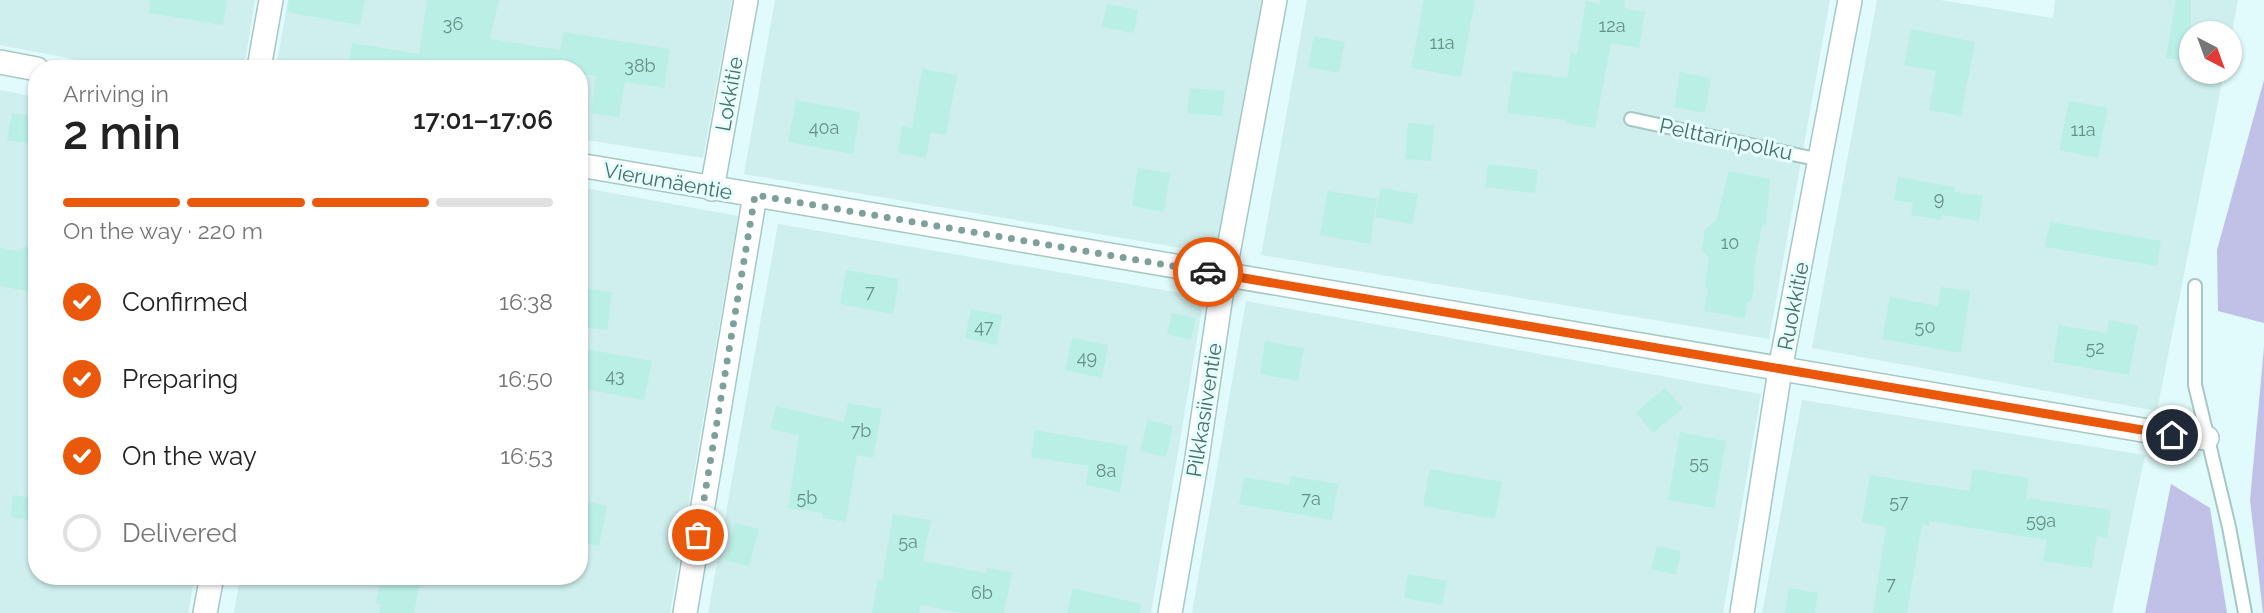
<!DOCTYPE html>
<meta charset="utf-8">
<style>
:root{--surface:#fff;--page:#f2f2f2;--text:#222;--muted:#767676;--line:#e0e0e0;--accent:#ea580c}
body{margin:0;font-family:Raleway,sans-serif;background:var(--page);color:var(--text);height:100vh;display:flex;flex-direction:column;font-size:26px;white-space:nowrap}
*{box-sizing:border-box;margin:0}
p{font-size:23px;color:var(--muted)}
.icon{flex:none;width:38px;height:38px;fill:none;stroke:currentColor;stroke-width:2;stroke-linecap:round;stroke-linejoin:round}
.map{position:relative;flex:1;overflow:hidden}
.panel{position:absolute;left:28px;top:60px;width:560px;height:525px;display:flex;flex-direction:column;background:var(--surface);border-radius:28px;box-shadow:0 2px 5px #0004}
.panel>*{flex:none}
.needle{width:46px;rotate:139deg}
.tools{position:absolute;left:2179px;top:21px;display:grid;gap:14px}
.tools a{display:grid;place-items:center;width:63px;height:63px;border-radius:50%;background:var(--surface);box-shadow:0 2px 5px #0004;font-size:35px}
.pin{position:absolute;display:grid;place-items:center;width:60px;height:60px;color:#fff;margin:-30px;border:4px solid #fff;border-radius:50%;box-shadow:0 2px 7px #0007}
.courier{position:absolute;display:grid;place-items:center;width:70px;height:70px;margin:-35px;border:5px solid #ea580c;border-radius:50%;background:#fff;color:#222;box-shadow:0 2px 9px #0007}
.overview em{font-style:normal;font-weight:600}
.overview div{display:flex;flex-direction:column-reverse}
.overview{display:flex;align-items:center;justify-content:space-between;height:119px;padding:0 35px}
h1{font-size:46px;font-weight:600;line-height:52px}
.bar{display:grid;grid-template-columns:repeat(4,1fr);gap:10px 7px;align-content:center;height:84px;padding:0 35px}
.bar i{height:9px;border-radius:5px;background:var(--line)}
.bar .current{background:var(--accent)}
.bar p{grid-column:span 4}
ol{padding:0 35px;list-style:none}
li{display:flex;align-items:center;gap:21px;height:77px}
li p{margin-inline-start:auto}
li .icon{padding:7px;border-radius:50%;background:var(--accent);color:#fff;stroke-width:4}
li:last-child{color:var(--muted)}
li i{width:38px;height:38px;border:4px solid var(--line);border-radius:50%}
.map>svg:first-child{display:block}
</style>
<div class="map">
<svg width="2264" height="613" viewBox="0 0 2264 613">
<rect width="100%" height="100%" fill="#e1fafb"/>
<g fill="#ceefed">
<path d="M 0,0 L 255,0 L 244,68 L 119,68 L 0,45 Z"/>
<path d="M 288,0 L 732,0 L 703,158 L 579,139 L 579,68 L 276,68 Z"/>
<path d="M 775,0 L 1264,0 L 1217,254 L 744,174 Z"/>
<path d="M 1307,0 L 1830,0 L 1769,339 L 1261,255 Z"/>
<path d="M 1877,0 L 1940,0 L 2053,18 L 2055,0 L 2238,0 L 2230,44 L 2230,33 L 2191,33 L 2191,72 L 2224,72 L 2157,411 L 1812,348 Z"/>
<path d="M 0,90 L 37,97 L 37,576 L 195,576 L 188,613 L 0,613 Z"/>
<path d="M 579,187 L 738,216 L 670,613 L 234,613 L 240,576 L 579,576 Z"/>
<path d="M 778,224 L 1204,297 L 1151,613 L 708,613 Z"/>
<path d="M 1246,301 L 1761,394 L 1723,613 L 1192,613 Z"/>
<path d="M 1802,400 L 2145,455 L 2112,613 L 1762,613 Z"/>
</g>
<g fill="#c1c1e7">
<path d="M 2264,80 L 2264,323 L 2218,311 L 2217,250 Z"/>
<path d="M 2264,347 L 2264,613 L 2263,613 L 2250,500 Z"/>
<path d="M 2171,484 L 2210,508 L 2227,613 L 2145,613 Z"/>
</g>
<g fill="#baefe5">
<path d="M 150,0 L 227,0 L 223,25 L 149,13 Z"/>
<path d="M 289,0 L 365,0 L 360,25 L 287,12 Z"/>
<path d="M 427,0 L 499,0 L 490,39 L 560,50 L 563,32 L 670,49 L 664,88 L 625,82 L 619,117 L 591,113 L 596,76 L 579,74 L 579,68 L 348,68 L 352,43 L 419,54 Z"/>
<path d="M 1424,0 L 1475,0 L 1461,77 L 1411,68 Z"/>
<path d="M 1601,0 L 1625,0 L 1624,8 L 1645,12 L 1639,48 L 1611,43 L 1595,128 L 1566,123 L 1567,120 L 1507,113 L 1513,71 L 1567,78 L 1571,53 L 1577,54 L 1586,1 L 1600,4 Z"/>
<path d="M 2176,0 L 2191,0 L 2191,62 L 2166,58 Z"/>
<path d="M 1107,4 L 1138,10 L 1134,33 L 1102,27 Z"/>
<path d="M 1911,29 L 1975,42 L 1961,116 L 1929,110 L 1936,71 L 1904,65 Z"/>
<path d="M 1314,36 L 1345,42 L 1339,73 L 1308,67 Z"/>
<path d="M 922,69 L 957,75 L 946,135 L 931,132 L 926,158 L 898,153 L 902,126 L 912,128 Z"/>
<path d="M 1680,72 L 1711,78 L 1705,113 L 1674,107 Z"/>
<path d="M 1190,88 L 1225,91 L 1222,116 L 1187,113 Z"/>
<path d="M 796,100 L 860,112 L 853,154 L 788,142 Z"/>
<path d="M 2069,101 L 2108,108 L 2098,158 L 2059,150 Z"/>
<path d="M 12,113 L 37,117 L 37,145 L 7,140 Z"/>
<path d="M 1408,123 L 1434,125 L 1431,161 L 1405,159 Z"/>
<path d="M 1488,164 L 1538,170 L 1535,193 L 1485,187 Z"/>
<path d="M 1138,168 L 1170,173 L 1164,212 L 1132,206 Z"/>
<path d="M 1729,171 L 1770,179 L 1766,224 L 1762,226 L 1755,261 L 1754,289 L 1751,301 L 1747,303 L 1745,318 L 1704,311 L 1708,289 L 1705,285 L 1709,259 L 1702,249 L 1705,229 L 1716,221 Z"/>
<path d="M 1898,177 L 1955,187 L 1954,192 L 1983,196 L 1979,221 L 1942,215 L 1941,220 L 1911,215 L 1913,203 L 1894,200 Z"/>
<path d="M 1381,188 L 1418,194 L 1413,224 L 1375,217 Z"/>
<path d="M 1328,191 L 1377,199 L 1370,244 L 1320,235 Z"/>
<path d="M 2050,222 L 2161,241 L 2157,266 L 2045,247 Z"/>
<path d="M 27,246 L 37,260 L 37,293 L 0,286 L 0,248 L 19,251 Z"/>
<path d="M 846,270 L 899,279 L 893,314 L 840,304 Z"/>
<path d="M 1941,287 L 1970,291 L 1961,353 L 1882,339 L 1890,297 L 1938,306 Z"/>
<path d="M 583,288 L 612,292 L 607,330 L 579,327 Z"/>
<path d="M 971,309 L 1002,315 L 997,345 L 965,338 Z"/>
<path d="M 1172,313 L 1196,318 L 1191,340 L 1167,334 Z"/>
<path d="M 2109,320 L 2138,326 L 2129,375 L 2053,362 L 2059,325 L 2107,333 Z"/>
<path d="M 1072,338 L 1108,345 L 1102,378 L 1065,370 Z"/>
<path d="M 1265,341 L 1304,348 L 1298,381 L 1260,374 Z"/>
<path d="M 586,349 L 652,361 L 644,400 L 579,388 Z"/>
<path d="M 1665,388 L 1683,408 L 1653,433 L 1636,412 Z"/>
<path d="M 848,403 L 882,409 L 873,458 L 857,455 L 846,522 L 823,518 L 823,513 L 788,508 L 799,435 L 770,429 L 776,406 L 844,422 Z"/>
<path d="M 1148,420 L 1173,426 L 1166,457 L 1140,451 Z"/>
<path d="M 1035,430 L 1128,446 L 1120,492 L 1086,485 L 1089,466 L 1031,457 Z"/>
<path d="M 1680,432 L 1726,441 L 1714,508 L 1668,500 Z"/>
<path d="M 1430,469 L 1502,482 L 1495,519 L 1423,506 Z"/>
<path d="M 1973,469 L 2029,478 L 2026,498 L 2111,510 L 2107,538 L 2097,536 L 2092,568 L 2043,561 L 2047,540 L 1930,521 L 1929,526 L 1922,524 L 1907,613 L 1873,613 L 1886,527 L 1862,522 L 1870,475 L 1969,491 Z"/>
<path d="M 1291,476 L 1338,484 L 1332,520 L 1239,504 L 1244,477 L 1289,485 Z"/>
<path d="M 13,495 L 37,499 L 37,521 L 10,517 Z"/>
<path d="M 579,500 L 607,506 L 599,546 L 579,542 Z"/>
<path d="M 893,514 L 931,520 L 923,561 L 986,573 L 987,568 L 1012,572 L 1004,613 L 962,613 L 921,605 L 919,613 L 872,613 L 878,579 L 882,580 Z"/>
<path d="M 735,523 L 759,529 L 749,566 L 725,560 Z"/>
<path d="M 1657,546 L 1681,551 L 1676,575 L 1651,569 Z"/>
<path d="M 1408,574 L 1447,581 L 1442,605 L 1404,598 Z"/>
<path d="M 381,576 L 421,576 L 414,613 L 379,613 L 381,604 L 376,603 Z"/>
<path d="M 1073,588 L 1141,604 L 1140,613 L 1067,613 Z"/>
<path d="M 1789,588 L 1818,593 L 1815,613 L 1785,613 Z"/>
</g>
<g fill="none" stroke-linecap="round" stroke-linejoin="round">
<g stroke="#a6c8c3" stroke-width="16">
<g id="service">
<path d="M 1631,119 L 1820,160"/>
<path d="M 2195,286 L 2195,385 L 2229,527 L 2245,613"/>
</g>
</g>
<g stroke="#a6c8c3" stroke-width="26">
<g id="minor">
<path d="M 0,62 L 37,69"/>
<path d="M 259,68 L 271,0"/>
<path d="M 579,165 L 2172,435 L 2207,438"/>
<path d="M 712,189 L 746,0"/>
<path d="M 205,613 L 212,576"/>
<path d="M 685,613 L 755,195"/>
<path d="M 1170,613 L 1197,458 L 1224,275 L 1275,0"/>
<path d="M 1742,613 L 1780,370 L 1850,0"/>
</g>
</g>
<use href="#service" stroke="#fff" stroke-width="12"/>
<use href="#minor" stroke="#fff" stroke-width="23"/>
</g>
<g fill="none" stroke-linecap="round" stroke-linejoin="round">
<path stroke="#7ea09b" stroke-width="7" stroke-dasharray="0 12.6" d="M 698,535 L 755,195 L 1208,272"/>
<path stroke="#ea580c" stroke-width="9" d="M 1208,272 L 2172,435"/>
</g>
<g text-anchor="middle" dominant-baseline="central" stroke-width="6" stroke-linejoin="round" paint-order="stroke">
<g font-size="18" fill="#659086">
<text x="453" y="23">36</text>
<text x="1612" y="25">12a</text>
<text x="1442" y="42">11a</text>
<text x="640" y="65">38b</text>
<text x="824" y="127">40a</text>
<text x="2083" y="129">11a</text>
<text x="1939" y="198">9</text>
<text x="1730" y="242">10</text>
<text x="870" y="291">7</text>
<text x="984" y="326">47</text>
<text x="1925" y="326">50</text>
<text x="2095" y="347">52</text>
<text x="1087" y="357">49</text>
<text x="615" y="375">43</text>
<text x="861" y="430">7b</text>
<text x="1699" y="462">55</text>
<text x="1106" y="470">8a</text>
<text x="807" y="497">5b</text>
<text x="1311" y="498">7a</text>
<text x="1899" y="501">57</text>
<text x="2041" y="520">59a</text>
<text x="908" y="541">5a</text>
<text x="1891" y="583">7</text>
<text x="982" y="592">6b</text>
</g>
<g font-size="21" fill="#497067" stroke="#e7fefe">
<text transform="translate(729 94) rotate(-80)">Lokkitie</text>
<text transform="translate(1726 139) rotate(12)">Pelttarinpolku</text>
<text transform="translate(668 181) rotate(10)">Vierumäentie</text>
<text transform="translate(1793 306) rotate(-79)">Ruokkitie</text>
<text transform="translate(1204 410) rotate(-81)">Pilkkasiiventie</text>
</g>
</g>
</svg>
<div class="tools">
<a><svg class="needle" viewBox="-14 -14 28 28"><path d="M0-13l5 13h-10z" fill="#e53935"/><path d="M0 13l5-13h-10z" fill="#767676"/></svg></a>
</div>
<div class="pin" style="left:698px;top:535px;background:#ea580c"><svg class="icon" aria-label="bag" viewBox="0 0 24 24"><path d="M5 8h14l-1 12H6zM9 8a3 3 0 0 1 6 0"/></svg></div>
<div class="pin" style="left:2172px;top:435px;background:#1f2937"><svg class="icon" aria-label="home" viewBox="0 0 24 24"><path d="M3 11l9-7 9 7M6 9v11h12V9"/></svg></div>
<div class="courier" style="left:1208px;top:272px"><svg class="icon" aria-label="car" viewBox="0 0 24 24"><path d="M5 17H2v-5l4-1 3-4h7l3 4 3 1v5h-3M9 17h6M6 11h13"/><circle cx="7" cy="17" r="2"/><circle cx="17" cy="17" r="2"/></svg></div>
<section class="panel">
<div class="overview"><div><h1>2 min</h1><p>Arriving in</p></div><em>17:01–17:06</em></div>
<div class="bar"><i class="current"></i><i class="current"></i><i class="current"></i><i></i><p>On the way · 220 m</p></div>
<ol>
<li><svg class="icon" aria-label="check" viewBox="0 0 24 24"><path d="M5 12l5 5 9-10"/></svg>Confirmed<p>16:38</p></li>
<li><svg class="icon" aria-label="check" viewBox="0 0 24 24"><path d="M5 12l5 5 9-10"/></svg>Preparing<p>16:50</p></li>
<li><svg class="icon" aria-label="check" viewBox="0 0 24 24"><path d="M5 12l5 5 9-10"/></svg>On the way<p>16:53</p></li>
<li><i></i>Delivered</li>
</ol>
</section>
</div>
